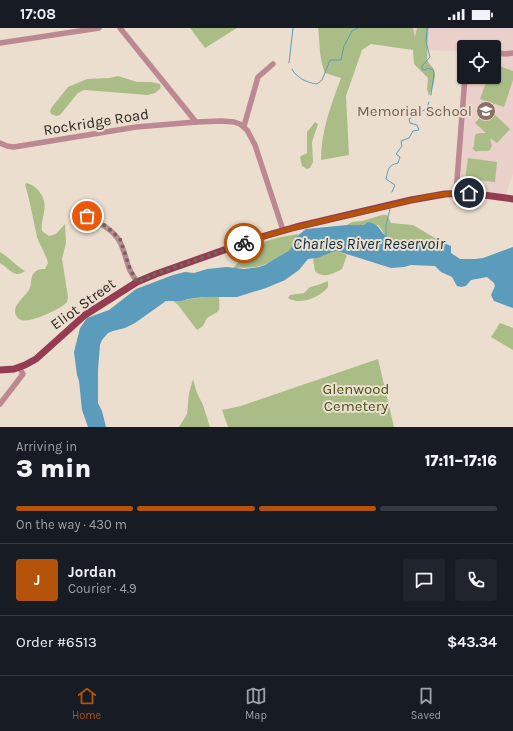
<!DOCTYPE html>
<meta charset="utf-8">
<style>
:root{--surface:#171b24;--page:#20242c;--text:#f1f3f6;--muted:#9ea1a6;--line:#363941;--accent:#b45309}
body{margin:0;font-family:Karla,sans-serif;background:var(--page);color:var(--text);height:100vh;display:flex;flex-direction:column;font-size:15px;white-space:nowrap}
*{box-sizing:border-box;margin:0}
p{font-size:13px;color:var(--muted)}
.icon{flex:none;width:22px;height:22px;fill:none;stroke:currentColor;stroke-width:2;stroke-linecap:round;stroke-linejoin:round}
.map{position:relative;height:399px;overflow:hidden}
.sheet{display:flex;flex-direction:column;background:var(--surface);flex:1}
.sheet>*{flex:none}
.fabs{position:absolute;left:457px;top:12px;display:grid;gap:8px}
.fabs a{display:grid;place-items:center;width:44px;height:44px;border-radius:4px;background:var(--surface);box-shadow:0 1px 3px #0004;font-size:20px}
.pin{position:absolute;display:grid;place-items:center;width:34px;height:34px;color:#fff;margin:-17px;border:2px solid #fff;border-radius:50%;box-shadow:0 1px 4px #0007}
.courier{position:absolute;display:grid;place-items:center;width:40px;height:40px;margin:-20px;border:3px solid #b45309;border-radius:50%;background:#fff;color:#222;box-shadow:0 1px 5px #0007}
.headline em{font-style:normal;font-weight:800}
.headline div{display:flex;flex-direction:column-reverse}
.headline{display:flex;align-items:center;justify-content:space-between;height:68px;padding:0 16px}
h1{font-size:26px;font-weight:800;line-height:30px}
.bar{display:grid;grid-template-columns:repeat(4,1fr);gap:6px 4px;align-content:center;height:48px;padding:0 16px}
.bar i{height:5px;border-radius:3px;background:var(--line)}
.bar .current{background:var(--accent)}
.bar p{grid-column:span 4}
.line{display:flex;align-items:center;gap:10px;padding:0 16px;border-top:1px solid var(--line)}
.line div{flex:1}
.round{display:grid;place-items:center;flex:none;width:42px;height:42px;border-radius:4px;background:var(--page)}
.status{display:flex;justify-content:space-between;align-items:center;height:28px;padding:0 20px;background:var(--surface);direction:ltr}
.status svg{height:11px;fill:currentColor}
.tab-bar{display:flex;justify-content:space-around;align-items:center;height:56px;border-top:1px solid var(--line);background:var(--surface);font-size:11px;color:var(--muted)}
.tab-bar a{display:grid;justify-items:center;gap:2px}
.tab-bar .current{color:var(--accent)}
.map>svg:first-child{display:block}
</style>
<div class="status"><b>17:08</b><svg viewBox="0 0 49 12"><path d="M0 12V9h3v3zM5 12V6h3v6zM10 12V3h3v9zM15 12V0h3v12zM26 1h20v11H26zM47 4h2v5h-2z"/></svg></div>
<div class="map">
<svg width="513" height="399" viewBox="0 0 513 399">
<rect width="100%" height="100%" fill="#ebdecf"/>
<path fill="#ead0ca" d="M 413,0 L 513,0 L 513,145 L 506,166 L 465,160 L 454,160 L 464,24 L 464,49 L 494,49 L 494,19 L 464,19 L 464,23 L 418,22 Z"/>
<g fill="#abbd86">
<path d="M 190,0 L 237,0 L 205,20 Z"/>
<path d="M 318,0 L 413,0 L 415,9 L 417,0 L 429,0 C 427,11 428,21 427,32 C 429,36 431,37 433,40 C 438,47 432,62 429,68 L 427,61 L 428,50 L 414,36 L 413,22 L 371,16 L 362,22 L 346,68 L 349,127 L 321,132 C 321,103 331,77 341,50 L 325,45 C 319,31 320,15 318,0 Z"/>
<path d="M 494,36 L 513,43 L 513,52 L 504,79 L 480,71 L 488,49 L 494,49 Z"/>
<path d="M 118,48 L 137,54 L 151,54 L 160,56 L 161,60 L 155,65 L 148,67 L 84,62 L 78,65 L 60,87 L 56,88 L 51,86 L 50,83 L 52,79 L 68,59 L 87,51 L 109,50 Z"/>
<path d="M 488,80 L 510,101 L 497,115 L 490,110 L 492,118 L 489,123 L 478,123 L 476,124 L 472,120 L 474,119 L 475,107 L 479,105 L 486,105 L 475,95 Z"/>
<path d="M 315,94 L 318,96 L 312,114 L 313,134 L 310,140 L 307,141 L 302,138 L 300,130 L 301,128 L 307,125 L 307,104 Z"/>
<path d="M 468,130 L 497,134 L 495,154 L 465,151 Z"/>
<path d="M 27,155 C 39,159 47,171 44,184 C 43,191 41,196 42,203 L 49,208 L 56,206 L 65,196 L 66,215 L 62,231 L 68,269 L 67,274 C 62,280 47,286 40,289 C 33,291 22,296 17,289 C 9,278 26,269 30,260 C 32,254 30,247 36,243 C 39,241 42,241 45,241 L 48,235 C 46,226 40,218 37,209 C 33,191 30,173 25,156 Z"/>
<path d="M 382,187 L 387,187 L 391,195 L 413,197 L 435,210 C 432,216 428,215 422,216 C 410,219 398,216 388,209 C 383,206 382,201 378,197 L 347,197 L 352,194 L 362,193 Z"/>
<path d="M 298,206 C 294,211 295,217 290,222 C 287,225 283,227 280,229 C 261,240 254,240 233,240 C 239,235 241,228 247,223 C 258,213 284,208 298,206 Z"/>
<path d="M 337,223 L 347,227 L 342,241 C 333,246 323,251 315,243 L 313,231 L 329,224 Z"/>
<path d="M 0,224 C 9,229 16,238 25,243 C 15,251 10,241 0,235 Z"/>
<path d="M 328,253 L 328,259 C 320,269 300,278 288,270 L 290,267 L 304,265 L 310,259 L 318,257 Z"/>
<path d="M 213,268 L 219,269 C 220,286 220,282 207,290 L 203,298 L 197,302 L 178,277 L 172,272 C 186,273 199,269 213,268 Z"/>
<path d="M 500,295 L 513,300 L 513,322 L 491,309 Z"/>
<path d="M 378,331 L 394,399 L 228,399 L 222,382 L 241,378 Z"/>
<path d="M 193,351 L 197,365 L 203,377 L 210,399 L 179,399 L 187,386 L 189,365 Z"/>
</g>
<path fill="#5b9cbc" d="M 368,194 C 381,197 377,200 385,207 C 393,216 411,219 422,216 C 428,215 433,216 435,210 C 441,212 445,216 451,218 L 451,225 L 460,231 L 475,231 L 483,230 L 513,219 L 513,280 L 494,273 L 491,267 L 495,258 L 494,255 L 487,249 L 471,252 L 466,258 L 461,259 L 457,258 L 452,249 L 441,244 L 435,238 L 411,237 L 404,239 L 391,240 L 337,223 L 332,224 L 317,230 L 308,231 L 299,242 L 285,252 L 266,260 L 237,269 L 203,269 L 188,271 L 181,273 L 166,273 L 135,295 L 125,300 L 113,303 L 108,305 L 102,312 L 100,317 L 98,342 L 98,375 L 102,383 L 106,399 L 88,399 L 82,382 L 79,353 L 77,347 L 74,324 L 80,300 L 87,290 L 109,282 L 136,261 L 173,247 L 185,244 L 194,245 L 207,241 L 227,239 L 244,241 L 259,239 L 265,237 L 290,222 L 296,209 L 306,201 L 347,197 L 364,197 Z"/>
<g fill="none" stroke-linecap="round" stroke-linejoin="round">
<g stroke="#5b9cbc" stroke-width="1">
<path d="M 427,0 L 426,14 L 430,29 L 422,38 L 422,41 L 425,42 L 428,40 L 433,42 L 434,46 L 431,67"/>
<path d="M 289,35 L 293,0"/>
<path d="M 292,41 C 296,50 308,55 317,56 L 322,52 L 330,32 L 341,32 L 344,18 L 352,3 L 358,0"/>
<path d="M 392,164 L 395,157 L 386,151 C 388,142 388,137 398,135 L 400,129 L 396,126 L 402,118 L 401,113 L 409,110 L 413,103 L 419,102 L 417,97 L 410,95 L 409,91 L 426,81 L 429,74"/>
<path d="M 386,208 L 386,197 L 390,181"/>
</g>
<g stroke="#bc8992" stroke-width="5.5">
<path d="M 120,0 L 196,94 L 222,93 L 234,94 L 240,96 L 247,102 L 255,117 L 283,202"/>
<path d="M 0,15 L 99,0"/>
<path d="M 485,19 L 487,19"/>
<path d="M 494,24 L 505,26 L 513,25"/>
<path d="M 244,98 L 258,49 L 273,36"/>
<path d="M 0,115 L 7,118 L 14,119 L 136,99 L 196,94"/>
<path d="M 456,165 L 465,49"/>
<path d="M 93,195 L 87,188 L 80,190 C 75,202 86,204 93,195 C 98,194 103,197 107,200 C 123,211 123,223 129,240 C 131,245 134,249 137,254"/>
<path d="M 0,376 L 23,346 L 19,339"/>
</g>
<path stroke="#953c52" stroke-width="7" d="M 0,342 L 14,341 L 25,337 L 36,331 L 85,287 L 137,254 L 156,246 L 261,209 L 296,199 L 411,172 L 445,166 L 469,165 L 513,171"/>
</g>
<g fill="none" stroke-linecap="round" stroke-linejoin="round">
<path stroke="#70685f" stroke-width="4" stroke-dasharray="0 7.2" d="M 87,188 L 90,190 L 93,195 L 96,194 L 106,198 L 120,211 L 130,241 L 137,254 L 156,246 L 244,215"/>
<path stroke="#b45309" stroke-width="5" d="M 244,215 C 287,200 331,191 375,181 C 406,174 437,164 469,165"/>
</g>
<defs>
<g id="school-disc" transform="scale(1)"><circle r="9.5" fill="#8d6e63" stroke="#ebdecf"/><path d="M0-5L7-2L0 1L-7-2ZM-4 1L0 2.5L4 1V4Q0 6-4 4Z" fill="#fff"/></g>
</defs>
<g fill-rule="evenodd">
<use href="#school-disc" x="486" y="83"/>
</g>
<g text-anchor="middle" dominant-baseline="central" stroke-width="4" stroke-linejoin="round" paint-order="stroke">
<g font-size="15" fill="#785e54" stroke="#ebdecf" text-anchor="end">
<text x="472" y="83">Memorial School</text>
</g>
<g font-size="15" fill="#2d2823" stroke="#ebdecf">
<text transform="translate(96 94) rotate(-9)">Rockridge Road</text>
<text transform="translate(83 276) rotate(-36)">Eliot Street</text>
</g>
<g font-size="15" fill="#455616" stroke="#ebdecf">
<text x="356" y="361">Glenwood<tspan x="356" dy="17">Cemetery</tspan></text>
</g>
<g font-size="16" font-style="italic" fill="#0e2d3c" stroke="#ebdecf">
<text x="369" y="215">Charles River Reservoir</text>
</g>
</g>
</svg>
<div class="fabs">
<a><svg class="icon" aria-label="locate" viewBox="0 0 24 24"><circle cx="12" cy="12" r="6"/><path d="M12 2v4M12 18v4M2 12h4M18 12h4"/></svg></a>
</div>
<div class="pin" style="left:87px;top:188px;background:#ea580c"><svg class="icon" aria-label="bag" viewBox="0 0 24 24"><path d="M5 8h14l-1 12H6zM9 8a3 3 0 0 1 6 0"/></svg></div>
<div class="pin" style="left:469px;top:165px;background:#1f2937"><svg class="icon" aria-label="home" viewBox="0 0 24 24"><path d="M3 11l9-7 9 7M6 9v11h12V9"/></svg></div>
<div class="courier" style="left:244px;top:215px"><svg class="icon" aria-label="bike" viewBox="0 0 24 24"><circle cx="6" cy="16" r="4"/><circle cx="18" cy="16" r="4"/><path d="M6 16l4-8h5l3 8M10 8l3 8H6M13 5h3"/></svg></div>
</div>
<section class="sheet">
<div class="headline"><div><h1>3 min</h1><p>Arriving in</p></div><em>17:11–17:16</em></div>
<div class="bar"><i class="current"></i><i class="current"></i><i class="current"></i><i></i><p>On the way · 430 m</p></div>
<div class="line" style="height:72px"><b class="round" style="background:var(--accent);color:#fff">J</b><div><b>Jordan</b><p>Courier · 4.9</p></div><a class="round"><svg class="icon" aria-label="chat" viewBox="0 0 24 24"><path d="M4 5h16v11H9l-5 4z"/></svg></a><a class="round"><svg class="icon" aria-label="phone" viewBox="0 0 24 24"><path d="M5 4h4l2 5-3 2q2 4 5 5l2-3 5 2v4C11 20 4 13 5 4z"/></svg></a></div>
<div class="line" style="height:52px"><div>Order #6513</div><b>$43.34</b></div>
</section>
<nav class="tab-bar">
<a class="current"><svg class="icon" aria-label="home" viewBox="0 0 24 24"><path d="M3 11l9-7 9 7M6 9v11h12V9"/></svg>Home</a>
<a><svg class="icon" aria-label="map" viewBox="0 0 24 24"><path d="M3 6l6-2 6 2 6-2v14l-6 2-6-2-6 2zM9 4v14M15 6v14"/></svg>Map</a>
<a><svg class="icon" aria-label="saved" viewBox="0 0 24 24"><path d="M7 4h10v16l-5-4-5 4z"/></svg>Saved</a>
</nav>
